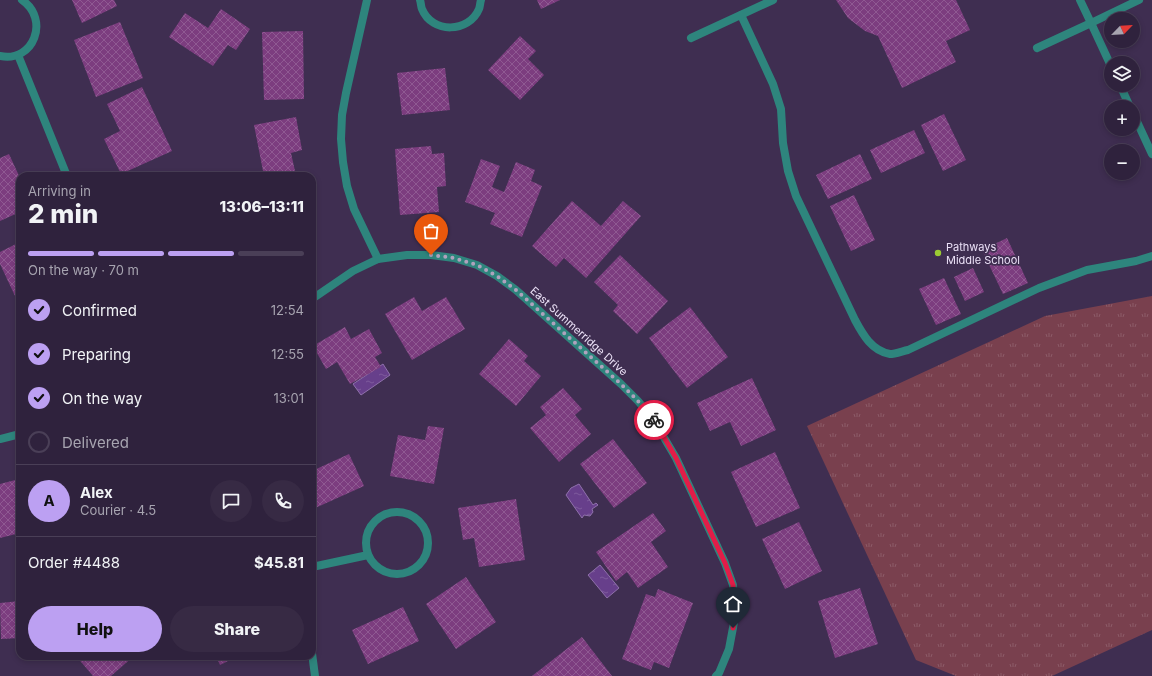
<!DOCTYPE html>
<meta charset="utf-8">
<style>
:root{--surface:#2f223d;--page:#372a44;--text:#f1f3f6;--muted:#a7a4b0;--line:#4a3f57;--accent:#bca0f2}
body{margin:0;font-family:Inter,sans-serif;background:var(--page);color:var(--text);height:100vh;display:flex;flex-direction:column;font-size:15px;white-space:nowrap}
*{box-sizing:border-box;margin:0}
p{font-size:13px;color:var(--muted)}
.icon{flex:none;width:22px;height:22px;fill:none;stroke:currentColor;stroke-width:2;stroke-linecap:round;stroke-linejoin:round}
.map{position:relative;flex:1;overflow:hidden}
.drawer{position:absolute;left:16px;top:172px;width:300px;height:488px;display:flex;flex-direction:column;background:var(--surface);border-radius:12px;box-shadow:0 2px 6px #0003,0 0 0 1px var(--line)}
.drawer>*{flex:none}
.needle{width:26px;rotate:65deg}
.fabs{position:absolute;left:1104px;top:12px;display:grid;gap:8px}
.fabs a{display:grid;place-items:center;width:36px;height:36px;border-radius:50%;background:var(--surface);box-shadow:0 2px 6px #0003,0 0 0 1px var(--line);font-size:20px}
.pin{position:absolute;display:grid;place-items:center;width:34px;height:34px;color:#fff;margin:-41px -17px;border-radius:50% 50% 50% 0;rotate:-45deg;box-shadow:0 0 4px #0007}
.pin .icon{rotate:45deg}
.courier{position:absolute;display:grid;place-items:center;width:40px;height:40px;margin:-20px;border:3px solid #e11d48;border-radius:50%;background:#fff;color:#222;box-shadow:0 1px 5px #0007}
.overview em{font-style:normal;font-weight:800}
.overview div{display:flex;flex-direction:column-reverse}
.overview{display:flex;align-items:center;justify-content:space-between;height:68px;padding:0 12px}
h1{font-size:26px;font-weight:800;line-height:30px}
.bar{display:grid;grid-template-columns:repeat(4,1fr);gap:6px 4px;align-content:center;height:48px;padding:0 12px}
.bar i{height:5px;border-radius:3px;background:var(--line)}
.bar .active{background:var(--accent)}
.bar p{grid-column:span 4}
.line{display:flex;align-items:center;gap:10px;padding:0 12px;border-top:1px solid var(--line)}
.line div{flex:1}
.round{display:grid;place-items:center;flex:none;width:42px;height:42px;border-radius:21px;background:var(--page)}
ol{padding:0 12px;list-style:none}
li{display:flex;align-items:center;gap:12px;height:44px}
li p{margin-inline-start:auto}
li .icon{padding:4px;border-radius:50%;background:var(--accent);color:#111;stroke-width:4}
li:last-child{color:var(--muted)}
li i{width:22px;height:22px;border:2px solid var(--line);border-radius:50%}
.action{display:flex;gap:8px;margin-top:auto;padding:8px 12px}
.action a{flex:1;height:46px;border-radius:24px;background:var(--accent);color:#111;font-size:16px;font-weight:800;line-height:46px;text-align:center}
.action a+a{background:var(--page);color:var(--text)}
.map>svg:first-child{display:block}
</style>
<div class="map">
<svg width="1152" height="676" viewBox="0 0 1152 676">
<defs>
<pattern id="grass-tufts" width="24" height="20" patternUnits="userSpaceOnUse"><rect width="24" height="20" fill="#79404e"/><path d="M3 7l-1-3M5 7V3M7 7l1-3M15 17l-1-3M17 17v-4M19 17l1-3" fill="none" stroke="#8c5b68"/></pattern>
<pattern id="water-ripples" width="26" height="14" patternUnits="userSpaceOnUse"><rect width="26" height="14" fill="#673f8b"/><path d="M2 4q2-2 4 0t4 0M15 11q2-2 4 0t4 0" fill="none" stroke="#7d5a9c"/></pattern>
<pattern id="building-cross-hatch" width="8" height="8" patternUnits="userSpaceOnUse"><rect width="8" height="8" fill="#7c3d7f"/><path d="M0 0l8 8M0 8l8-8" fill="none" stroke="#8f5992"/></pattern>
</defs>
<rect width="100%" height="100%" fill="#3f2e51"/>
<path fill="url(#grass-tufts)" d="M 1152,296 L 1152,630 L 1052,676 L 956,676 L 916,660 L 807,426 L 1045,316 Z"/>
<g fill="url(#water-ripples)" stroke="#8f70ab">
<path d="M 383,364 L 390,375 L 361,395 L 353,384 Z"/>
<path d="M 579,484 L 593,505 L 596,503 L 598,505 L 592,509 L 593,512 L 590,516 L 584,515 L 582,518 L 566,495 L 571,488 Z"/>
<path d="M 600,565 L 619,588 L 607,598 L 588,575 Z"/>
</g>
<g fill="url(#building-cross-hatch)">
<path d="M 72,0 L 114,0 L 117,6 L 82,23 Z"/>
<path d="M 537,0 L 560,0 L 541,9 Z"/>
<path d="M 836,0 L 956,0 L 970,30 L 946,41 L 956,62 L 902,88 L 878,36 L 865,31 L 848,18 Z"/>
<path d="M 221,9 L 250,29 L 236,50 L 228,45 L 213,66 L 169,37 L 185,13 L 208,28 Z"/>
<path d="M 120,22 L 143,78 L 96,97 L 74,40 Z"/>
<path d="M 303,31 L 304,99 L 264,100 L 262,32 Z"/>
<path d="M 520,36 L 536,51 L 528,59 L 544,75 L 520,100 L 488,70 Z"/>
<path d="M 445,68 L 450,110 L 402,115 L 397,73 Z"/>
<path d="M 142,87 L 172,151 L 121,174 L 104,139 L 120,131 L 107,104 Z"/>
<path d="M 944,114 L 966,160 L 943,171 L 921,125 Z"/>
<path d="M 296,117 L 302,150 L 291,153 L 295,171 L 270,176 L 264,176 L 254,125 Z"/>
<path d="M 914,130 L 925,153 L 881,173 L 870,150 Z"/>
<path d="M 431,146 L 432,154 L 444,153 L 446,186 L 437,187 L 439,212 L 400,215 L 395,149 Z"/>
<path d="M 9,154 L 20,178 L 20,212 L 0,221 L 0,158 Z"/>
<path d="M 860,154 L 872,179 L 828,199 L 816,175 Z"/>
<path d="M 481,159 L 500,166 L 492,187 L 504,192 L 516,162 L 535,170 L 531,181 L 542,186 L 522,237 L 490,224 L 495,213 L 465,202 Z"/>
<path d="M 854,195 L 875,240 L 851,251 L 830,206 Z"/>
<path d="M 572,201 L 601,226 L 623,201 L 641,216 L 586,278 L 564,258 L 556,267 L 532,246 Z"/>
<path d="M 1007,238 L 1028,283 L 1003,294 L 982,250 Z"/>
<path d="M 20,242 L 20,294 L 15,296 L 0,264 L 0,252 Z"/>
<path d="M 620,255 L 668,301 L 637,334 L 613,311 L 618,305 L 594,282 Z"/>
<path d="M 973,268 L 984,292 L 965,301 L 954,277 Z"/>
<path d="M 944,278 L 961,314 L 936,325 L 919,289 Z"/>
<path d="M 414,297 L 422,311 L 446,297 L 465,329 L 412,360 L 385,314 Z"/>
<path d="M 690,307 L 728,357 L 687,388 L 649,338 Z"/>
<path d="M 345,327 L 351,339 L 369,329 L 382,353 L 375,357 L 381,367 L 350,384 L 337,362 L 326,369 L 313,346 Z"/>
<path d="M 509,339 L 528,356 L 524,361 L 541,376 L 516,406 L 479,374 Z"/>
<path d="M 752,378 L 776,430 L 741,446 L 730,422 L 710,431 L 697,403 Z"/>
<path d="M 563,388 L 582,409 L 575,415 L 591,434 L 559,462 L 530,428 L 546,415 L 540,407 Z"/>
<path d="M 428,426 L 444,428 L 434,484 L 390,476 L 398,435 L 425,440 Z"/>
<path d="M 613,439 L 647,483 L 614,508 L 580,464 Z"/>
<path d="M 775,452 L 800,508 L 756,527 L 731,472 Z"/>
<path d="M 349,454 L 364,486 L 313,509 L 312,507 L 312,471 Z"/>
<path d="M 19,479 L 20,482 L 20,533 L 0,538 L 0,484 Z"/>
<path d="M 516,499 L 525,560 L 479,567 L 474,538 L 463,540 L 458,508 Z"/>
<path d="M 653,513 L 666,531 L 651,542 L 668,567 L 638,588 L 627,572 L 616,581 L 596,552 Z"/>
<path d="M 799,522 L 822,571 L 785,589 L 762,539 Z"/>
<path d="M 466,577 L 496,622 L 456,649 L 426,604 Z"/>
<path d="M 860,588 L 878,644 L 835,658 L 818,601 Z"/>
<path d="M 658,589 L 693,603 L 669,668 L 654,662 L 651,670 L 622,659 L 646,594 L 655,597 Z"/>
<path d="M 20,601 L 20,638 L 1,639 L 0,603 Z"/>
<path d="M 403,607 L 419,641 L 368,664 L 352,630 Z"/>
<path d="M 582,637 L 612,676 L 532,676 Z"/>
<path d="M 76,656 L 134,656 L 111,676 L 93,676 Z"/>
<path d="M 216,656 L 238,656 L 220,665 Z"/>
</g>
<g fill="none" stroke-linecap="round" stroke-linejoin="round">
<g stroke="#2e857d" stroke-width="8">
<path d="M 741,15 L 773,84 L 781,109 L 783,143 L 788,171 L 796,196 L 855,320 C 863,335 872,351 890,354 C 895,354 903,351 908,350 L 1039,288 L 1087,270 L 1136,261 L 1152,256"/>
<path d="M 691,38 L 773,0"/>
<path d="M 1037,48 L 1091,23 L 1111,66"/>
<path d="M 1120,85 L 1130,107"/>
<path d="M 1133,113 L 1152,154"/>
</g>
<g stroke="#2e857d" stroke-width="8">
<path d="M 367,0 L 346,93 L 342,115 L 341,139 L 343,162 L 347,186 L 354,209 L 378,259"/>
<path d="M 420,0 C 421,3 421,7 422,9 C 432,34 469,33 479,9 C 480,7 480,3 481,0"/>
<path d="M 1080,0 L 1091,23 L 1139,0"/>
<path d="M 18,55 L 67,176"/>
<path d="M 0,56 C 34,63 50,19 22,0"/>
<path d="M 312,299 L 353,271 L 378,259 L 407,255 L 431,255 L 454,258 L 477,265 L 497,276 L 516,290 L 621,384 L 638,401 L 653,419 L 676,458 L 725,563 L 733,585 L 735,617 L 729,649 L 719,673 L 716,676"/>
<path d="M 0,439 L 20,434"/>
<circle cx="397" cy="543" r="31"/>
<path d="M 312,567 L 368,555"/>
<path d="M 312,653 L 315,676"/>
</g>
</g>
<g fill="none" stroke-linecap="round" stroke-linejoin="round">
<path stroke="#afa2bd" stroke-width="4" stroke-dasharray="0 7.2" d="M 431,255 L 454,258 L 477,265 L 497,276 L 516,290 L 621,384 L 638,401 L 654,420"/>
<path stroke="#e11d48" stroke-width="5" d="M 654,420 L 676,458 L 725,563 L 733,585 L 735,617 L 733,628"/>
</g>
<circle fill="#9bcb33" stroke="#3f2e51" stroke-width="1.5" cx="938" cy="253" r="4"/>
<g text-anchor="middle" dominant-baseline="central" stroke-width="3.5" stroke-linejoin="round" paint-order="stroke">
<g font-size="11" fill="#ebe1f7" stroke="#3f2e51" text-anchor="start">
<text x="946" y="247">Pathways<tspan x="946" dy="13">Middle School</tspan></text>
</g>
<g font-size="11" fill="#ebe1f7" stroke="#3f2e51">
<text transform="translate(579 331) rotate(42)">East Summerridge Drive</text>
</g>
</g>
</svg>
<div class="fabs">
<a><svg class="needle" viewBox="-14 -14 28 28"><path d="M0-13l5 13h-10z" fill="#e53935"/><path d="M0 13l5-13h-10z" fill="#a7a4b0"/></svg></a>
<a><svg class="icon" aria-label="layers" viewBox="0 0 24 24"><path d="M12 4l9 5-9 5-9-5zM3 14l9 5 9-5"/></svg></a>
<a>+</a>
<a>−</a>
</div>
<div class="pin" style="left:431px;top:255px;background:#ea580c"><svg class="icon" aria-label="bag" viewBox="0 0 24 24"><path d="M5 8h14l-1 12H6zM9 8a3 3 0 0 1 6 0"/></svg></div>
<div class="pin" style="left:733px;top:628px;background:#1f2937"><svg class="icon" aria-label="home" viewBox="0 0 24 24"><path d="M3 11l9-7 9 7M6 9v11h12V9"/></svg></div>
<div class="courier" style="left:654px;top:420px"><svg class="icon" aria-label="bike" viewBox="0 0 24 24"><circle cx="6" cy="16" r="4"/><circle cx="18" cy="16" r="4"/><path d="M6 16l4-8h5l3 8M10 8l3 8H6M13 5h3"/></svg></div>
<section class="drawer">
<div class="overview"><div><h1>2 min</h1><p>Arriving in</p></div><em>13:06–13:11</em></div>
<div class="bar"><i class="active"></i><i class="active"></i><i class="active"></i><i></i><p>On the way · 70 m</p></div>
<ol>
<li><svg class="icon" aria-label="check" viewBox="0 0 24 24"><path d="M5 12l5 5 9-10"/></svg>Confirmed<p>12:54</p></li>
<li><svg class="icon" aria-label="check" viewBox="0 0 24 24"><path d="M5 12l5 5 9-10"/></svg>Preparing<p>12:55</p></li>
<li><svg class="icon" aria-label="check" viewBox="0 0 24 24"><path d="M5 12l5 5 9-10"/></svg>On the way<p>13:01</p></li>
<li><i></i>Delivered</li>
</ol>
<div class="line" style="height:72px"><b class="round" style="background:var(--accent);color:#111">A</b><div><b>Alex</b><p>Courier · 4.5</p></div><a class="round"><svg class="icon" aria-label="chat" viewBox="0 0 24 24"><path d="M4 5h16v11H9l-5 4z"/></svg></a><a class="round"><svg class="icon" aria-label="phone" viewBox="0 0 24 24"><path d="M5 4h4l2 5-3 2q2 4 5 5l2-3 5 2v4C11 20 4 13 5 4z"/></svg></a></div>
<div class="line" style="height:52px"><div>Order #4488</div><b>$45.81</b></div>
<div class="action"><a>Help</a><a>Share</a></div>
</section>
</div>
